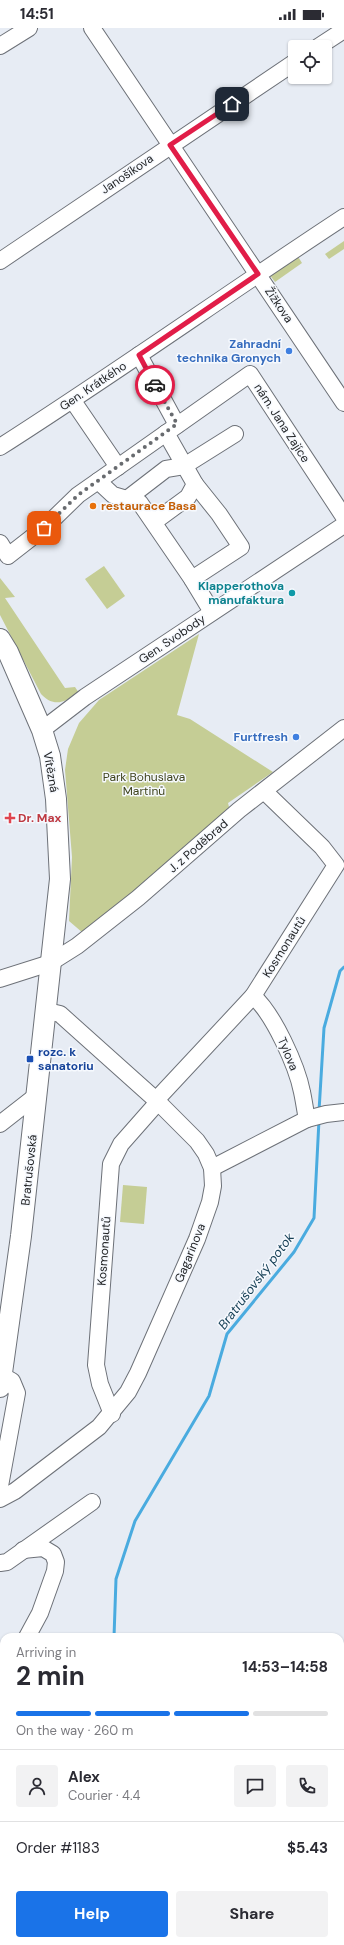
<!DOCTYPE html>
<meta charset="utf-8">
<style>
:root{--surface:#fff;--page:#f2f2f3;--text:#2b2b33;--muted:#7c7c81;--line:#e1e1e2;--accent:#1a73e8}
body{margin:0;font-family:"DM Sans",sans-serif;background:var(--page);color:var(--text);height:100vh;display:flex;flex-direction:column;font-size:15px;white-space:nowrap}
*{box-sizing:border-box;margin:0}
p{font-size:13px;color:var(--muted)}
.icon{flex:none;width:22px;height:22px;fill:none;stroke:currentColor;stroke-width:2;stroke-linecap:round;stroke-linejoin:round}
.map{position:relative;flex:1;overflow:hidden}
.panel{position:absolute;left:0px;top:1605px;width:344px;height:312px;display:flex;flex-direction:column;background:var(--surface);border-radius:12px 12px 0 0;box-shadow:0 1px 3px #0004}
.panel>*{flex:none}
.fabs{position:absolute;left:288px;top:12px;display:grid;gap:8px}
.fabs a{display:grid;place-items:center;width:44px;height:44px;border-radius:4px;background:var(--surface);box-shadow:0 1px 3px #0004;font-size:20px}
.pin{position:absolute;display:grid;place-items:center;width:34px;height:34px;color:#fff;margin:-17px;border-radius:8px;box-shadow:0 2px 6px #0006}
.courier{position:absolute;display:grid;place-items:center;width:40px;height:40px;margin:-20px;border:3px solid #e11d48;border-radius:50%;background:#fff;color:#222;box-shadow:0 1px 5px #0007}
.summary em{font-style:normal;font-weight:700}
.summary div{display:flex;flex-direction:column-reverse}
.summary{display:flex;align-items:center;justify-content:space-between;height:68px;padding:0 16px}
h1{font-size:26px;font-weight:700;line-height:30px}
.bar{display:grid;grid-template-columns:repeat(4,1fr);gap:6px 4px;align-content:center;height:48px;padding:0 16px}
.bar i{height:5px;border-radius:3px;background:var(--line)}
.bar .selected{background:var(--accent)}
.bar p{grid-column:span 4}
.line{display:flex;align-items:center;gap:10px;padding:0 16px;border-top:1px solid var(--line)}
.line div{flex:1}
.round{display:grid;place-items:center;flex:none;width:42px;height:42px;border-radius:4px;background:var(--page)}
.primary-button{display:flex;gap:8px;margin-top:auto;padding:8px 16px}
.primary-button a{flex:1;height:46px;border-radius:4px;background:var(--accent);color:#fff;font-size:16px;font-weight:700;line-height:46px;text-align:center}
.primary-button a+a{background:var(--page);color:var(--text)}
.status{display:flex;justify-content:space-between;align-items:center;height:28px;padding:0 20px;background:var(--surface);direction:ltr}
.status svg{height:11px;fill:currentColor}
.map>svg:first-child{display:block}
</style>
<div class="status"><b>14:51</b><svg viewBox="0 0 49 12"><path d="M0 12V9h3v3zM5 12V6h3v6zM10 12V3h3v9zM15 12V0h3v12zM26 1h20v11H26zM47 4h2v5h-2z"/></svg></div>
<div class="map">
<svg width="344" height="1917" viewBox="0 0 344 1917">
<rect width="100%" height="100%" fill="#e7ecf4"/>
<g fill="#c5cd95">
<path d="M 344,213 L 344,221 L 329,231 L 325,226 Z"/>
<path d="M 297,227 L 302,235 L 275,254 L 269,246 Z"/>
<path d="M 104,538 L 125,568 L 107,581 L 85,551 Z"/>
<path d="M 0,550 L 15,569 L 5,570 L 65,660 L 75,659 L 79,665 C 65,674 54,680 41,666 L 0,587 Z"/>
<path d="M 199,606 L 177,687 L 190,691 L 273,744 L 228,775 L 229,779 L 207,803 L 83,905 L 69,893 L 72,829 L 65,742 L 68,721 L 79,695 L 99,672 Z"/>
<path d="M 123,1157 L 147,1159 L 144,1196 L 120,1194 Z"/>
</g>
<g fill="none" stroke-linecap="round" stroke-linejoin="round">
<g stroke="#4aabdf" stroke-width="3">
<path d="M 319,1083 L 324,1000 L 340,943 L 344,939"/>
<path d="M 114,1609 L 116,1551 L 135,1493 L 209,1368 L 227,1306 L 294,1224 L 314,1190 L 319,1092"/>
<path d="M 97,1917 L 98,1913"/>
</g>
<g stroke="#6d7178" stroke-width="18">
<g id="minor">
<path d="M 92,0 L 344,375"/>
<path d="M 0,18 L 29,0"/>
<path d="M 318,19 L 344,2"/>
<path d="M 0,233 L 295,34"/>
<path d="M 139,327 L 177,397"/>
<path d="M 73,373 L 118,439"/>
<path d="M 0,419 C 116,345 228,265 344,189"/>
<path d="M 98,453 L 250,346 L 344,489"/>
<path d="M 127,471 L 166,441 L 184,438 L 235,406"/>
<path d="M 154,494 L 188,469 L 195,456 L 166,405"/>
<path d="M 0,515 L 8,528 L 44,500 L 78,467 L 98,453 L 113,467 L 140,475 L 192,551 L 212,584"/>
<path d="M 192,551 L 241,519 L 219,486 L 195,456"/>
<path d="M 42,702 L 85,669 L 344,497"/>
<path d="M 0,951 L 50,935 L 77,918 L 138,870 L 239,782 L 344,700"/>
<path d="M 156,1072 L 253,968 L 336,837 L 322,819 L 264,763"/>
<path d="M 307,1091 L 326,1086 L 344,1084"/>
<path d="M 0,1096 L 37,1067"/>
<path d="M 212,1140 L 307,1091 C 305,1082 304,1073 302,1064 C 297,1038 273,985 253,968"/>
<path d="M 112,1386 L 100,1356 L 96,1337 L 111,1136 L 121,1116 L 158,1074"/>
<path d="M 0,1458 L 17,1365 L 12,1353 L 3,1348"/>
<path d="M 0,1471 L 15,1463 L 99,1399 L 128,1364 L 138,1345 L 197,1211 L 210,1174 L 213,1158 L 212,1140 L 206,1126 L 197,1113 L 156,1072 L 60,986 L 47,983"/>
<path d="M 23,1522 L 43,1520 L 53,1526 L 56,1534 L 55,1543 L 40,1585 L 27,1609"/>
<path d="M 0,1535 L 7,1534 L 92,1474"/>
<path d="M 0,1628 L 4,1627"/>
<path d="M 0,1698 L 4,1691"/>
<path d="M 340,1823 L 344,1820"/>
<path d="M 218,1917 L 223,1913"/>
</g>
</g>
<g stroke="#6d7178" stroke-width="22">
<path id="major" d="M 0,611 L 8,624 L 42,702 L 50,728 L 56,771 L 60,851 L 21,1208 L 0,1359"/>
</g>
<use href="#minor" stroke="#fff" stroke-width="16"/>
<use href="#major" stroke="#fff" stroke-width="20"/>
</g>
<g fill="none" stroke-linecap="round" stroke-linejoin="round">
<path stroke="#686b6f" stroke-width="4" stroke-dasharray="0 7.2" d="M 44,500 L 78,467 L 177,396 L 155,357"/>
<path stroke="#e11d48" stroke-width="5" d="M 155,357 L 139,327 L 258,246 L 170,117 L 232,76"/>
</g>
<g fill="#3f7fe0" stroke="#f6f9fe" stroke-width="1.5">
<circle cx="289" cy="323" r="4"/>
<circle cx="296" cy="709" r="4"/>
</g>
<circle fill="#e8710a" stroke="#f6f9fe" stroke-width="1.5" cx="93" cy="478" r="4"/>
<circle fill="#0f9aa8" stroke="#f6f9fe" stroke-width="1.5" cx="292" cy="565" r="4"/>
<path fill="#e0444e" stroke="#f6f9fe" stroke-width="1.5" d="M8 784h4v4h4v4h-4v4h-4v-4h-4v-4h4z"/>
<rect fill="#1a4fb4" stroke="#f6f9fe" stroke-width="1.5" x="26" y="1027" width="8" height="8" rx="2"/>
<g text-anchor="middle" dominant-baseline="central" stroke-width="3" stroke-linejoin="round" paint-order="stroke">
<g font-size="12" fill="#232527" stroke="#f6f9fe">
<text transform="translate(127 146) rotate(-34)">Janošíkova</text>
<text transform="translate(279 277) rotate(56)">Žižkova</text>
<text transform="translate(93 358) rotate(-34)">Gen. Krátkého</text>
<text transform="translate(282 395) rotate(57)">nám. Jana Zajíce</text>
<text transform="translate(172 611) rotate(-34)">Gen. Svobody</text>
<text transform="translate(51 744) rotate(80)">Vítězná</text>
<text transform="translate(198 818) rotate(-41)">J. z Poděbrad</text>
<text transform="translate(284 919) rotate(-58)">Kosmonautů</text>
<text transform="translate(288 1026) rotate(67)">Tylova</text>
<text transform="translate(29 1142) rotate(-84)">Bratrušovská</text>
<text transform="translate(104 1223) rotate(-86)">Kosmonautů</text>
<text transform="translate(190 1225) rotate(-68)">Gagarinova</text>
</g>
<g font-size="12" font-weight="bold" fill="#366cbe" stroke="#f6f9fe" text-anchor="end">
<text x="281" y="316">Zahradní<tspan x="281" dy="14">technika Gronych</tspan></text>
<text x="288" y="709">Furtfresh</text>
</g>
<g font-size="12" font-weight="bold" fill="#c56008" stroke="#f6f9fe" text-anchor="start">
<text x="101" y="478">restaurace Basa</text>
</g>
<g font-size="12" font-weight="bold" fill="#0d838f" stroke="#f6f9fe" text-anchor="end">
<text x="284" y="558">Klapperothova<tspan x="284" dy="14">manufaktura</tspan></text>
</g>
<g font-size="12" fill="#3e431c" stroke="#f6f9fe">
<text x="144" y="749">Park Bohuslava<tspan x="144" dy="14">Martinů</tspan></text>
</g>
<g font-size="12" font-weight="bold" fill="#be3a42" stroke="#f6f9fe" text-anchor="start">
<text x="18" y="790">Dr. Max</text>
</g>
<g font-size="12" font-weight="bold" fill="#164399" stroke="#f6f9fe" text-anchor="start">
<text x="38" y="1024">rozc. k<tspan x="38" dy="14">sanatoriu</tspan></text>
</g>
<g font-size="13" font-style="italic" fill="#184157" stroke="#f6f9fe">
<text transform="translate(256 1253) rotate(-53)">Bratrušovský potok</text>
</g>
</g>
</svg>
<div class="fabs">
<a><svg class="icon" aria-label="locate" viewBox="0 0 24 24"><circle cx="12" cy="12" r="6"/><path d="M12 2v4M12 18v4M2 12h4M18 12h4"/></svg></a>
</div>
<div class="pin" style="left:44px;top:500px;background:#ea580c"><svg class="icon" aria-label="bag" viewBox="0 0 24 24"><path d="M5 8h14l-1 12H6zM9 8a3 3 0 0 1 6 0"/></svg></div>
<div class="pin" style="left:232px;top:76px;background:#1f2937"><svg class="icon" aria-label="home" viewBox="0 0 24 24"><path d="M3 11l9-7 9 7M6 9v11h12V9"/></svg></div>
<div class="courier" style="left:155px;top:357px"><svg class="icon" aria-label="car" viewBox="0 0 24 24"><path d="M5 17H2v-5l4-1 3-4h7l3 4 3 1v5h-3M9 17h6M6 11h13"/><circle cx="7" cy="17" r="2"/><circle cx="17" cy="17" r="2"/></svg></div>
<section class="panel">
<div class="summary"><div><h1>2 min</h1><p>Arriving in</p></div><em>14:53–14:58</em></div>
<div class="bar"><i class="selected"></i><i class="selected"></i><i class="selected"></i><i></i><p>On the way · 260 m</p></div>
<div class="line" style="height:72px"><a class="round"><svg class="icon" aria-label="person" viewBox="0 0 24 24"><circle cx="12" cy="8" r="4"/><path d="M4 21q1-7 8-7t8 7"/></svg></a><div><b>Alex</b><p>Courier · 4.4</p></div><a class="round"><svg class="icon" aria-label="chat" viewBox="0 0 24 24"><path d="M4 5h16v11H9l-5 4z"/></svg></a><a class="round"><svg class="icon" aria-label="phone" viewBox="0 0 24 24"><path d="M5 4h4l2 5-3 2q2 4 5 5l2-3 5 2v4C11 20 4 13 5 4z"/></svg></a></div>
<div class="line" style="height:52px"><div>Order #1183</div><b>$5.43</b></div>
<div class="primary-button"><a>Help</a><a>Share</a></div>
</section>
</div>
